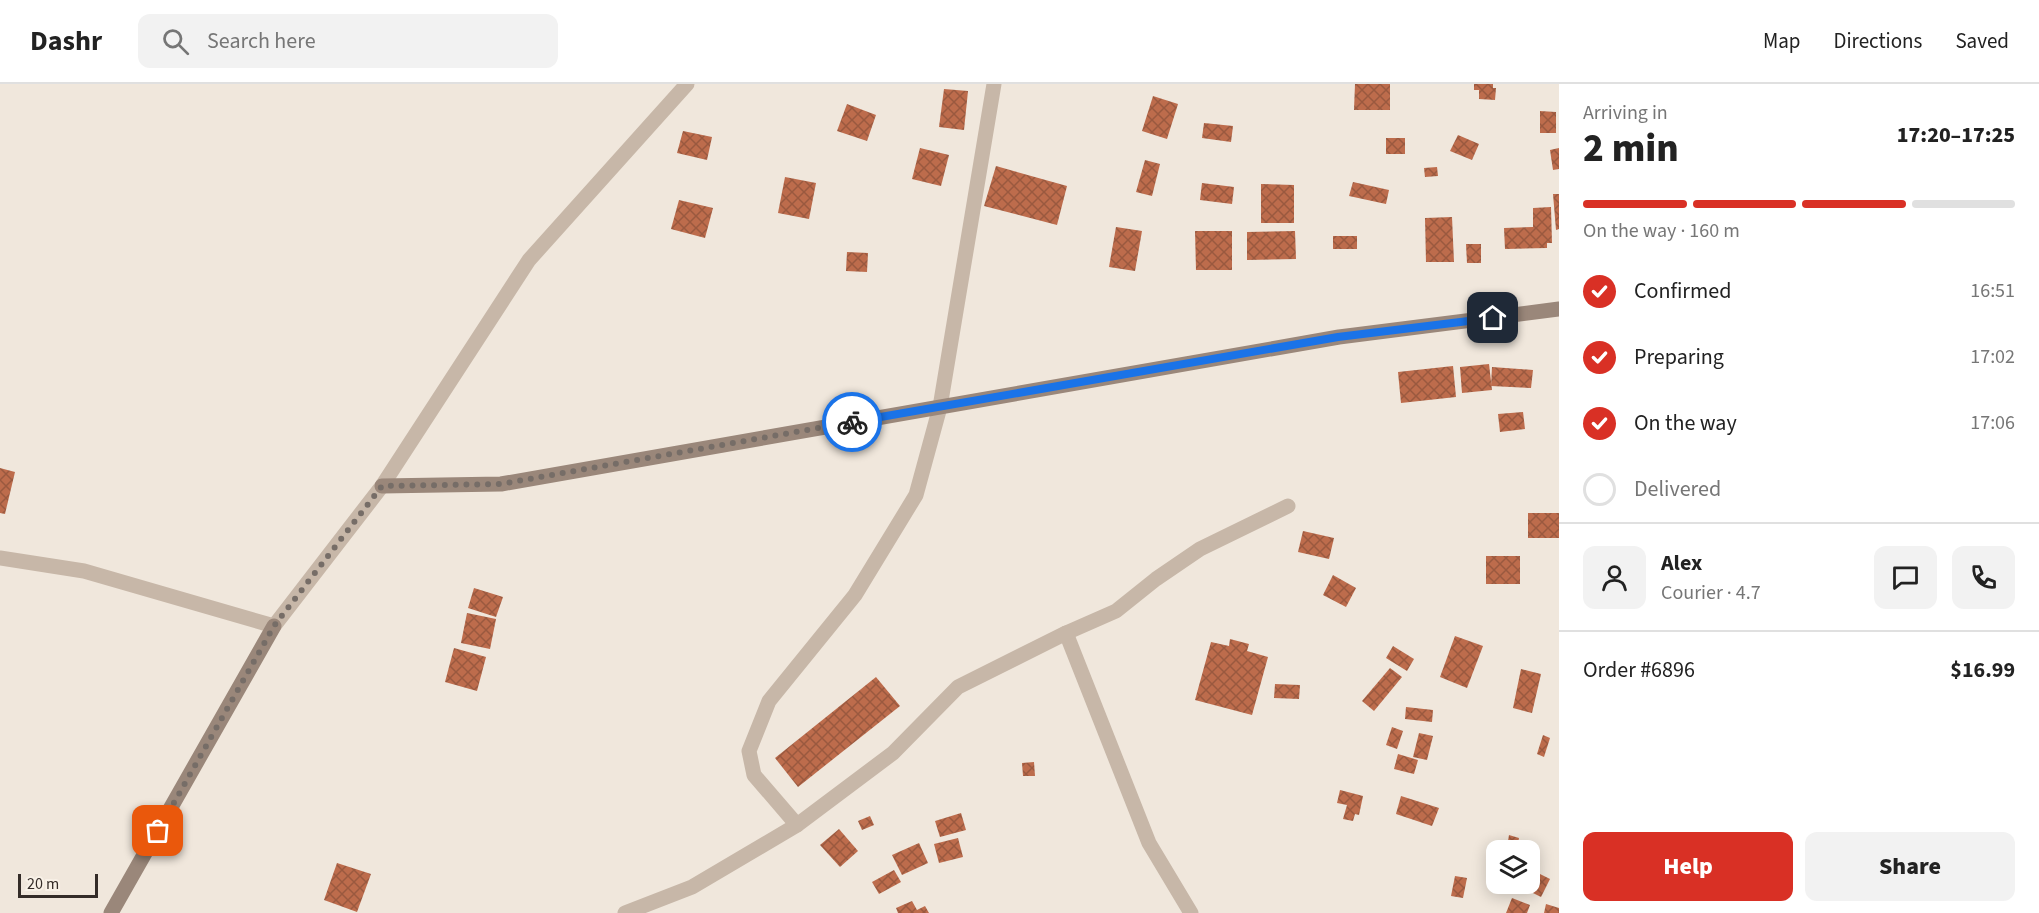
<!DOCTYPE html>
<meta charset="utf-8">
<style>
:root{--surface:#fff;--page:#f2f2f2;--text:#222;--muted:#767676;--line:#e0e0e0;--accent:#d93025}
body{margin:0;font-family:"Source Sans 3",sans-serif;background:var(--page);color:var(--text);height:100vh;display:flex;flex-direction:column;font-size:22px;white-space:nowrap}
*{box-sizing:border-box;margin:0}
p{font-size:20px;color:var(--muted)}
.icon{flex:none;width:33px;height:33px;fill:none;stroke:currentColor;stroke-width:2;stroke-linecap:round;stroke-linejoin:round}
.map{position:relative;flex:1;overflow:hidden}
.side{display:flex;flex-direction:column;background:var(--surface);width:480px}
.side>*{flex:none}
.fabs{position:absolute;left:1486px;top:756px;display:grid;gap:12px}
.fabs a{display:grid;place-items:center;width:54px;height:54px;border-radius:12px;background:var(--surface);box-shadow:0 3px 15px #0003;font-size:30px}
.scale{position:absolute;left:18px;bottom:15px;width:80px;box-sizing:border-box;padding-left:6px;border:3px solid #342c28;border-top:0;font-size:16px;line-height:21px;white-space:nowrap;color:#342c28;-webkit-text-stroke:4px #f8f1e7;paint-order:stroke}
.pin{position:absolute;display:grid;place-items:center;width:51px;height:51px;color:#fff;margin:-26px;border-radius:12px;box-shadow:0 3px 9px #0006}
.courier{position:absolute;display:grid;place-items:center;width:60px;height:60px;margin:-30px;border:4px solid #1a73e8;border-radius:50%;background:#fff;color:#222;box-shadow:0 2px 8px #0007}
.summary em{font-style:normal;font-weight:800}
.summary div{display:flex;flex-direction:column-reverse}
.summary{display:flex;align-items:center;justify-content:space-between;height:102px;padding:0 24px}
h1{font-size:39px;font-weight:800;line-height:45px}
.bar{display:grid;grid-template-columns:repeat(4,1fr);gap:9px 6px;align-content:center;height:72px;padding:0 24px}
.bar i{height:8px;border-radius:4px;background:var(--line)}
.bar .selected{background:var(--accent)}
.bar p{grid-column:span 4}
.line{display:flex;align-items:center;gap:15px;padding:0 24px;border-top:2px solid var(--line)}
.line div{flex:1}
.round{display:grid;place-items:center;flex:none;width:63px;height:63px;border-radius:12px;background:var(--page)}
ol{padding:0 24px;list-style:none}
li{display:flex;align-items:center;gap:18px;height:66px}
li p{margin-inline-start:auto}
li .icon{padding:6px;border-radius:50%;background:var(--accent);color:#fff;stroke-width:4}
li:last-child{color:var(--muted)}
li i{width:33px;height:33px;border:3px solid var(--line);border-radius:50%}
.button{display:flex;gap:12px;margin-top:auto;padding:12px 24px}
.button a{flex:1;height:69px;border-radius:12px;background:var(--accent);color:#fff;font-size:24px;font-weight:800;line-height:69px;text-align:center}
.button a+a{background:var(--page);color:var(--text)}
header{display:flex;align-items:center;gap:36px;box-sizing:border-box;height:84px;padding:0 30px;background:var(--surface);border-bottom:2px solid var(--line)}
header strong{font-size:28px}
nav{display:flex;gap:33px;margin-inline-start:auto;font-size:21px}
.search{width:420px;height:54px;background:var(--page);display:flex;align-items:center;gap:15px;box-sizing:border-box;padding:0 21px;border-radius:12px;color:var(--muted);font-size:22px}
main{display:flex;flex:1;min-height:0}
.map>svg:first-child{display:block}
</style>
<header>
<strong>Dashr</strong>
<div class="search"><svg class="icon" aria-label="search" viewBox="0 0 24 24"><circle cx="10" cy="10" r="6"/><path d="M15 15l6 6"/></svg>Search here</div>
<nav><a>Map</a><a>Directions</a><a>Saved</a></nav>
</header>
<main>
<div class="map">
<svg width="1559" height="829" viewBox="0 0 1559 829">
<defs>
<pattern id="building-cross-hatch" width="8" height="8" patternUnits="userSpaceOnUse" patternTransform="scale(1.5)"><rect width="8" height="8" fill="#bd6c4c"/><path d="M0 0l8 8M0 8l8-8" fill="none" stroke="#9a593f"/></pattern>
</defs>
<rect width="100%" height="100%" fill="#f0e7dc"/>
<g fill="url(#building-cross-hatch)">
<path d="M 1355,0 L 1390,0 L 1390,26 L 1354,26 Z"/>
<path d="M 1474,0 L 1493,0 L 1493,4 L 1496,4 L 1495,16 L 1479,15 L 1479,6 L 1474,6 Z"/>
<path d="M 944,5 L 968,7 L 964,46 L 939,43 Z"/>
<path d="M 1153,12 L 1178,20 L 1167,55 L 1142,47 Z"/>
<path d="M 847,20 L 876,31 L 867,57 L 837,47 Z"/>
<path d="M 1540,27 L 1556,28 L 1556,49 L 1540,49 Z"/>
<path d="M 1204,39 L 1233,42 L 1231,58 L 1202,54 Z"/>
<path d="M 683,47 L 712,53 L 707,76 L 677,69 Z"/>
<path d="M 1458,51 L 1479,60 L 1472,76 L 1450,67 Z"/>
<rect x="1386" y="54" width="19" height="16"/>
<path d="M 920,64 L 949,71 L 941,102 L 912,95 Z"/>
<path d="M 1559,64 L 1559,85 L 1553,86 L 1550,66 Z"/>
<path d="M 1145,76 L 1160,80 L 1152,112 L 1136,108 Z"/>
<path d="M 996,82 L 1067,102 L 1057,141 L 984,122 Z"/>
<path d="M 1437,83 L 1438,92 L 1425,93 L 1424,84 Z"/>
<path d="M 785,93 L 816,99 L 809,135 L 778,129 Z"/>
<path d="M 1353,98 L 1389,106 L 1386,120 L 1349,112 Z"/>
<path d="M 1202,99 L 1234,103 L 1232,120 L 1200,116 Z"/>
<path d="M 1261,100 L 1294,101 L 1294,139 L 1261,139 Z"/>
<path d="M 1553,110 L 1559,110 L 1559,145 L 1556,146 Z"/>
<path d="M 679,116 L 713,124 L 705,154 L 671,145 Z"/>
<path d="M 1551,123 L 1552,159 L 1547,159 L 1547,164 L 1505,165 L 1504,144 L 1533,143 L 1533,124 Z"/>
<path d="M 1452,133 L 1454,178 L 1426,178 L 1425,134 Z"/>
<path d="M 1116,143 L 1142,147 L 1135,187 L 1109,183 Z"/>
<path d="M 1195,147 L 1232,147 L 1232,186 L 1196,186 Z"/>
<path d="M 1295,147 L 1296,175 L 1247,176 L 1247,148 Z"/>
<rect x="1333" y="152" width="24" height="13"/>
<path d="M 1466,160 L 1481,160 L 1481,179 L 1467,179 Z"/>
<path d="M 847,168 L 868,169 L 867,188 L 846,187 Z"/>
<path d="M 1489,280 L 1492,306 L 1462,309 L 1460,283 Z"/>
<path d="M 1453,282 L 1456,313 L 1401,319 L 1398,288 Z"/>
<path d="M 1492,283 L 1533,286 L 1531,304 L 1491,302 Z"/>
<path d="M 1523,328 L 1525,345 L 1500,348 L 1498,330 Z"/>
<path d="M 0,384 L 15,388 L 5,430 L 0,429 Z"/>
<rect x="1528" y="429" width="31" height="25"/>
<path d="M 1303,447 L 1334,454 L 1329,475 L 1298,468 Z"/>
<rect x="1486" y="472" width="34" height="28"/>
<path d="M 1333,491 L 1356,504 L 1346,523 L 1323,511 Z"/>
<path d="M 474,504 L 503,513 L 496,533 L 468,524 Z"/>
<path d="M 467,529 L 496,535 L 490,565 L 461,559 Z"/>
<path d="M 1455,552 L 1483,562 L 1467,604 L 1440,593 Z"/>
<path d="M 1230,555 L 1249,560 L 1247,567 L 1268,573 L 1252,631 L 1195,616 L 1211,558 L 1229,562 Z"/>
<path d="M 1393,562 L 1414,575 L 1407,587 L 1386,574 Z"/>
<path d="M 454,564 L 486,573 L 477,607 L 445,598 Z"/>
<path d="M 1390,584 L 1402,593 L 1374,627 L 1362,617 Z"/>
<path d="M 1521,585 L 1541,590 L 1532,629 L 1513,624 Z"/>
<path d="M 876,593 L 900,622 L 798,703 L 775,674 Z"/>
<path d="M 1275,600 L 1300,601 L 1299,615 L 1274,614 Z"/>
<path d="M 1406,623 L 1433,626 L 1432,638 L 1405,635 Z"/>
<path d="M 1392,643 L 1403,647 L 1397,665 L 1386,661 Z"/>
<path d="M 1419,649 L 1433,652 L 1427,676 L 1413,673 Z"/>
<path d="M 1543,651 L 1550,654 L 1544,673 L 1537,670 Z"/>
<path d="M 1398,670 L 1418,676 L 1414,690 L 1394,685 Z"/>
<path d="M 1034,678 L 1035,692 L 1023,692 L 1022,679 Z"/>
<path d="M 1340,706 L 1363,712 L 1359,731 L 1355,730 L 1353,737 L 1343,735 L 1347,721 L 1337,719 Z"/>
<path d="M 1401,712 L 1439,724 L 1432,742 L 1396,730 Z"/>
<path d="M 961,729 L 966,746 L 940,753 L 935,737 Z"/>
<path d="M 870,732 L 874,741 L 862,746 L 858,737 Z"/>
<path d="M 839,745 L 858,767 L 840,783 L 820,761 Z"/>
<path d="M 1509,751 L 1519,754 L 1517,765 L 1507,763 Z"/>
<path d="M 958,754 L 963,773 L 939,779 L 934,760 Z"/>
<path d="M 919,759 L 928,779 L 902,791 L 892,771 Z"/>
<path d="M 337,779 L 371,790 L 357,828 L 324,816 Z"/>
<path d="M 894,786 L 901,798 L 879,810 L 872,798 Z"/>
<path d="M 1534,787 L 1550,795 L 1541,813 L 1525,805 L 1528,800 L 1530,800 Z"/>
<path d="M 1455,792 L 1467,794 L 1463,814 L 1451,812 Z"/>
<path d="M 1512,814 L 1530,821 L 1527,829 L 1506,829 Z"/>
<path d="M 912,817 L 917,826 L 925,822 L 929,829 L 898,829 L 896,824 Z"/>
<path d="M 1546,820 L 1559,824 L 1559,829 L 1544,829 Z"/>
</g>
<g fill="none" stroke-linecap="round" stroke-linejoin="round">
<g stroke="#c7b7a8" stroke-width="15">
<path d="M 0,474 L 84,487 L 274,542 L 382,402 L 529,176 L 687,0"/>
<path d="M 1066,549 L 1149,759 L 1191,829"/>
<path d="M 797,741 L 754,691 L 749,667 L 769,617 L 855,511 L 916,411 L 940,323 L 994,0"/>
<path d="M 625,829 L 692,803 L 797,741 L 893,669 L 958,603 L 1066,549 L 1116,527 L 1156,495 L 1200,465 L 1288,422"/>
</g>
<g stroke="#9a877a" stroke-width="15">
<path d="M 382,402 L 501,400 L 1339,253 L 1559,225"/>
<path d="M 111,829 L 274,542"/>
</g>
</g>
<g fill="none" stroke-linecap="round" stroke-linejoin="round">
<path stroke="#766d67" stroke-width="6" stroke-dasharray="0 10.8" d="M 158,747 L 274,542 L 382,402 L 501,400 L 852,338"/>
<path stroke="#1a73e8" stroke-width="8" d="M 852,338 L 1338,253 L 1493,234"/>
</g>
</svg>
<div class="fabs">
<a><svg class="icon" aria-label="layers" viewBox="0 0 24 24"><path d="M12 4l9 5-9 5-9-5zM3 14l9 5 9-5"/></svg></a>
</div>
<div class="scale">20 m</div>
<div class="pin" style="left:158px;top:747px;background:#ea580c"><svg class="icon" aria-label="bag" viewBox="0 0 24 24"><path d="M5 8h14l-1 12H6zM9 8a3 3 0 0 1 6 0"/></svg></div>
<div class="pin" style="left:1493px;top:234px;background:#1f2937"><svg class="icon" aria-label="home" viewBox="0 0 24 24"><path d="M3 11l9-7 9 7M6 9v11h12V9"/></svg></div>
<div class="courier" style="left:852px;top:338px"><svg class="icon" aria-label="bike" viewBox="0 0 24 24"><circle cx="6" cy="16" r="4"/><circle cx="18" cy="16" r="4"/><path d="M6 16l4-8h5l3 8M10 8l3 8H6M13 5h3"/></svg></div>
</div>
<section class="side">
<div class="summary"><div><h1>2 min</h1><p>Arriving in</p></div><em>17:20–17:25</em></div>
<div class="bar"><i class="selected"></i><i class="selected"></i><i class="selected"></i><i></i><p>On the way · 160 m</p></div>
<ol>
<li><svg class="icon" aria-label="check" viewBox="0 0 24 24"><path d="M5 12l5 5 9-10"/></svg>Confirmed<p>16:51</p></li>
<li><svg class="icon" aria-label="check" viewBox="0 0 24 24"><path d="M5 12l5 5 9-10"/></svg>Preparing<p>17:02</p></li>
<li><svg class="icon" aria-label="check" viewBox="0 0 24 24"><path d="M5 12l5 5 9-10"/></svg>On the way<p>17:06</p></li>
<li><i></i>Delivered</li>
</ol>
<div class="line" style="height:108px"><a class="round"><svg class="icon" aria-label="person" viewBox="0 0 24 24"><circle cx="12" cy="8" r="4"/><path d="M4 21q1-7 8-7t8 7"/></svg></a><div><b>Alex</b><p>Courier · 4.7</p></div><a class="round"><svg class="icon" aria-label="chat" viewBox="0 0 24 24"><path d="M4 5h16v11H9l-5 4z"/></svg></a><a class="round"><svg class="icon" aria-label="phone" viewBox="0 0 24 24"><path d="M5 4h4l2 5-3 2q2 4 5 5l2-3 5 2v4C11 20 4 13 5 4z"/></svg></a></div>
<div class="line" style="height:78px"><div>Order #6896</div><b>$16.99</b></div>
<div class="button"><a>Help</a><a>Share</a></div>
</section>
</main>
